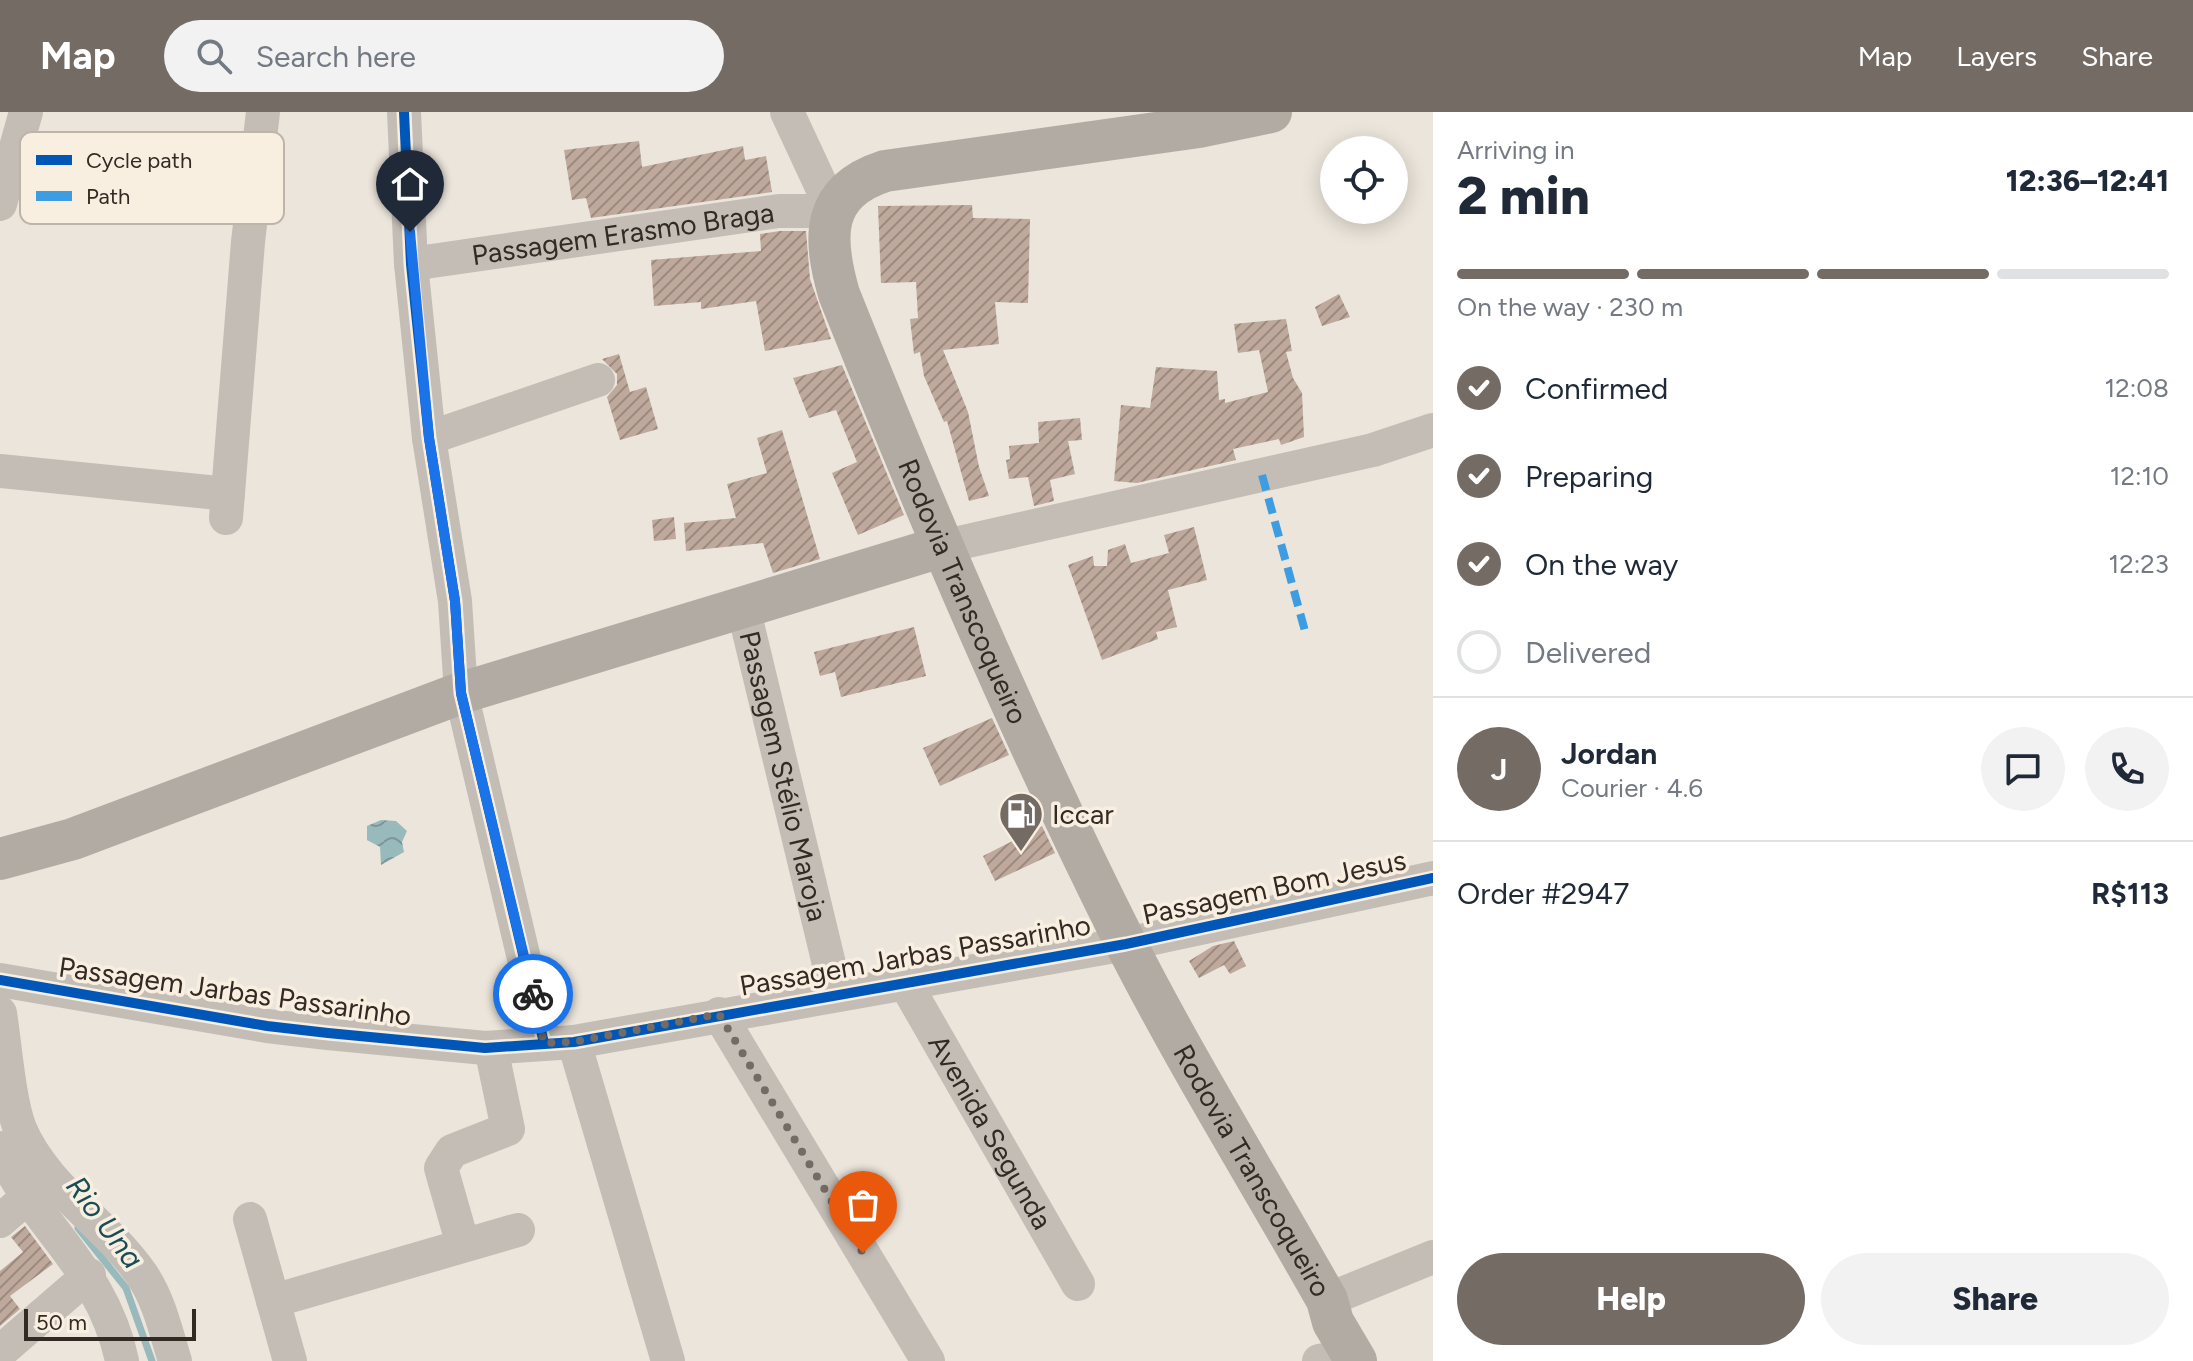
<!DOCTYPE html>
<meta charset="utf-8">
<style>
:root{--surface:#fff;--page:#f2f2f3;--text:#1f2937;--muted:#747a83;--line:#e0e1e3;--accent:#736b64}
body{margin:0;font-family:Figtree,sans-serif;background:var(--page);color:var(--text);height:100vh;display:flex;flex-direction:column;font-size:30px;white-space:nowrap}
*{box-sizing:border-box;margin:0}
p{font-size:26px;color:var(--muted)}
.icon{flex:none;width:44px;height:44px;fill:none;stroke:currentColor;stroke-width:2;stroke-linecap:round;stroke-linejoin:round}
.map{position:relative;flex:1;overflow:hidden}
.side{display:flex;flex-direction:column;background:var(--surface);width:760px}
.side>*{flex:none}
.tools{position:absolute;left:1320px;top:24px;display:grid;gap:16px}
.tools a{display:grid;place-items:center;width:88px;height:88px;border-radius:50%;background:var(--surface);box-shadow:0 4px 20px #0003;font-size:40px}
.scale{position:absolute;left:24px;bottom:20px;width:172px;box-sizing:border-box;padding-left:8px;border:4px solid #332a24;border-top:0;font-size:22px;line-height:28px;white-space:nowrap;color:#332a24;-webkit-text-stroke:6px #f9efe1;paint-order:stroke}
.pin{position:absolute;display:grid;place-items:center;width:68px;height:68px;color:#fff;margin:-82px -34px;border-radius:50% 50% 50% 0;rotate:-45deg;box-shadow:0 0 8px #0007}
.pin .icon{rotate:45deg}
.courier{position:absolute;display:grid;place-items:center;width:80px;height:80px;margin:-40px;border:6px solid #1a73e8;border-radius:50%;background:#fff;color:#222;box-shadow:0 2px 10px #0007}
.head em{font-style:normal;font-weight:800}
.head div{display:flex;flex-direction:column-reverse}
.head{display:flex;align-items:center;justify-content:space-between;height:136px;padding:0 24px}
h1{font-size:52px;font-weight:800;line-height:60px}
.bar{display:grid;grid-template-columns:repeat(4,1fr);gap:12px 8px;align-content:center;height:96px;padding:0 24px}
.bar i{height:10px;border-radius:6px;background:var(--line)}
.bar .active{background:var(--accent)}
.bar p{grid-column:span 4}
.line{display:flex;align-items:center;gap:20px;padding:0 24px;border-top:2px solid var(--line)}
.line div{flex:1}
.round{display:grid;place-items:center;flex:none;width:84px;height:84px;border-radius:42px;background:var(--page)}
ol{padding:0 24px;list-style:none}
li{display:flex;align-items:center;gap:24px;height:88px}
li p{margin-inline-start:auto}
li .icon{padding:8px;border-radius:50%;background:var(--accent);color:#fff;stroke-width:4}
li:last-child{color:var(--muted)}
li i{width:44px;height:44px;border:4px solid var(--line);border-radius:50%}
.cta{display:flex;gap:16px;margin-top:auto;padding:16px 24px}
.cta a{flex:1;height:92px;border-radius:48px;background:var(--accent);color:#fff;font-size:32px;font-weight:800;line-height:92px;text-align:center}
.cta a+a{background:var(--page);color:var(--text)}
header{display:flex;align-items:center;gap:48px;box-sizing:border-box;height:112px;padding:0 40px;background:var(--accent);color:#fff}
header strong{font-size:38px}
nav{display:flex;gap:44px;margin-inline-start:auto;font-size:28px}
.search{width:560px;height:72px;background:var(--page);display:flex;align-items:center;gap:20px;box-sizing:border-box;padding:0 28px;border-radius:44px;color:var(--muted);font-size:30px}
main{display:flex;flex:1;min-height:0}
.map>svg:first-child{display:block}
</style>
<header>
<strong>Map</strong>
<div class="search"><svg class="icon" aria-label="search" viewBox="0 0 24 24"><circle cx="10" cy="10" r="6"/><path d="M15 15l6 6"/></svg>Search here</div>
<nav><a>Map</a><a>Layers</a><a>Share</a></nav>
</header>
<main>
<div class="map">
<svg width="1433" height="1249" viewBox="0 0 1433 1249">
<defs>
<pattern id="water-waves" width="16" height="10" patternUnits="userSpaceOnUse" patternTransform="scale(2)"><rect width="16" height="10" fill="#98babc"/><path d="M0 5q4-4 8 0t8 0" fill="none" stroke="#7d9799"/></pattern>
<pattern id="building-hatch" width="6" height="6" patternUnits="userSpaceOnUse" patternTransform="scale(2)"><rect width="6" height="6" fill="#bfa99c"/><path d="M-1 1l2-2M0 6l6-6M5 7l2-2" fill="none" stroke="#9c8a7f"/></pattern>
</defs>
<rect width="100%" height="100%" fill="#ebe5db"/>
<path fill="url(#water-waves)" d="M 381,708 L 396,709 L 407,719 L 402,730 L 404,740 L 381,753 L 380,735 L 367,728 L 367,714 Z"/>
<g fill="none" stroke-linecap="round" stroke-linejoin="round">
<path stroke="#98babc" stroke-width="7" d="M 78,1116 L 126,1176 L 152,1249"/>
</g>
<g fill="url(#building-hatch)">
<path d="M 639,29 L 642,55 L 743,34 L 745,48 L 766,44 L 772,80 L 591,106 L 586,86 L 572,88 L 564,38 Z"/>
<path d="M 972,93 L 973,106 L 1030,107 L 1028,191 L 995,190 L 999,232 L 943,238 L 968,300 L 979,355 L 989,384 L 969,389 L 947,309 L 944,310 L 924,264 L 920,240 L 914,242 L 910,207 L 918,206 L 916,170 L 881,171 L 878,94 Z"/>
<path d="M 780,119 L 806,119 L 810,167 L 831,227 L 765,239 L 756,189 L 701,197 L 701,190 L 654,194 L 651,148 L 761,139 L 760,122 Z"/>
<path d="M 1339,182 L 1350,205 L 1322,214 L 1315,195 Z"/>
<path d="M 1286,207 L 1292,239 L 1286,240 L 1293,266 L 1302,281 L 1304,325 L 1281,333 L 1279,327 L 1233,337 L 1236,348 L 1137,371 L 1114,369 L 1121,293 L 1150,296 L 1156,255 L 1217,259 L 1219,288 L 1225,287 L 1225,291 L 1268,280 L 1259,238 L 1238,241 L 1234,212 Z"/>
<path d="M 619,242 L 630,280 L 646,275 L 658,317 L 620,328 L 607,285 L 617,273 L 617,262 L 602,247 Z"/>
<path d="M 842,253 L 904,403 L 858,423 L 832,361 L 857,350 L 836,298 L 809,306 L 793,266 Z"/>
<path d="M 1080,306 L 1082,328 L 1068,329 L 1075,362 L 1050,368 L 1054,389 L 1034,394 L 1028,365 L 1009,367 L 1006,348 L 1010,347 L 1009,334 L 1039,331 L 1038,310 Z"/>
<path d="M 782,318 L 820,447 L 773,461 L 763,431 L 686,439 L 684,411 L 736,406 L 727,372 L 767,361 L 757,326 Z"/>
<path d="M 674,405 L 676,427 L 654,429 L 652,408 Z"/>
<path d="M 1194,415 L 1207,468 L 1168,478 L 1177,515 L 1156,520 L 1158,527 L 1102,548 L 1068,453 L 1093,444 L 1094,454 L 1107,454 L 1108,438 L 1125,432 L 1131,451 L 1169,441 L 1164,423 Z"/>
<path d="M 914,515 L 926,564 L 841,585 L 835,560 L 820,564 L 814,540 Z"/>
<path d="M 992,606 L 1009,643 L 940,674 L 923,636 Z"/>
<path d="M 1042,714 L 1055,741 L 995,769 L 983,744 Z"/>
<path d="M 1234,829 L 1246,854 L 1230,862 L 1224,853 L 1199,866 L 1189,849 L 1213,834 Z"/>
<path d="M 25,1114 L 53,1152 L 10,1184 L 20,1197 L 0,1214 L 0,1159 L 23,1140 L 11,1125 Z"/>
</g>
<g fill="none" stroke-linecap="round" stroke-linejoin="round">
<g stroke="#c3bdb6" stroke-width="34">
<path d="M 404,0 L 411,152 L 429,326 L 455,489 L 461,581 L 544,931"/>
<path d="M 787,0 L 833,99"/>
<path d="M 0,92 L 26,0"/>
<path id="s1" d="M 411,152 L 779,99 L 833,99"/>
<path d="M 429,326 L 598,268"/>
<path d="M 0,359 L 228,382"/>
<path d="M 226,406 L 248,130 L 263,0"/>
<path d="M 941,435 L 1373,338 L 1433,318"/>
<path id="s2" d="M 743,495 L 836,881"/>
<path d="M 0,868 L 267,914 L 328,921 L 485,936 L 574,930 L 1126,832 L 1433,766"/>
<path id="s3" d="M 904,869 L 1078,1172"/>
<path d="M 0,901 C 5,933 9,989 20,1017 C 45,1076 106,1111 142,1163 C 159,1188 166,1220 175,1249"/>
<path d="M 719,902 L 928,1249"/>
<path d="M 574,930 L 668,1249"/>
<path d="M 0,1036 C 37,1117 103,1156 122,1249"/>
<path d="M 250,1107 L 290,1249"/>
<path d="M 0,1109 L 45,1070"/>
<path d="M 463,1133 L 441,1056 L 452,1039 L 508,1017 L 491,936"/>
<path d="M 1327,1188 L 1433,1145"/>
<path d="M 273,1189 L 518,1118"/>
<path d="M 0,1240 L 89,1163"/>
<path d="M 1319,1249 L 1352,1243"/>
</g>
<g stroke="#b2aba4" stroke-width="42">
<path id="s4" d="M 1271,0 L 1199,15 L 885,59 C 820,80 823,126 839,182 C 927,402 1019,619 1125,830 C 1187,952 1260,1069 1327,1188 L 1333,1210 L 1356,1249"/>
<path d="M 0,747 L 73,727 L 461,581 L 941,435"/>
</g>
<path stroke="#3e9ce0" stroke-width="8" stroke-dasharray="16 8" stroke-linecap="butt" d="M 1262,363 L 1305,519"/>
<g stroke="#f9efe1" stroke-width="15">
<g id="cycleway">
<path d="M 404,0 L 411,152 L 429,326 L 455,489 L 461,581 L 544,931"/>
<path d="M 0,868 L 267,914 L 328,921 L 485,936 L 574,930 L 1126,832 L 1433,766"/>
</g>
</g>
<use href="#cycleway" stroke="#0057b8" stroke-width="10"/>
</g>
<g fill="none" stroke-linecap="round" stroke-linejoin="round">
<path stroke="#736b64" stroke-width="8" stroke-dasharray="0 14.4" d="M 533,882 L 544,931 L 574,930 L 719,902 L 863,1141"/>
<path stroke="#1a73e8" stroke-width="10" d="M 410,120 L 429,326 L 455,489 L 461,581 L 533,882"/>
</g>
<defs>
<g id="fuel-pin" transform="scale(2.3)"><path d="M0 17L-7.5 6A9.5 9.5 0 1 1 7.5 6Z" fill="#736b64" stroke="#f9efe1"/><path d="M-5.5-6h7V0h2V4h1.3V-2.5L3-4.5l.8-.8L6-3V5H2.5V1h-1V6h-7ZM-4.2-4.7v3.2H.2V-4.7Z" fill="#fff"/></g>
</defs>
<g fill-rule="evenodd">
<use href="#fuel-pin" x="1021" y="702"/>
</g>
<g text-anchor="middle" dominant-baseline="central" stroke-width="7" stroke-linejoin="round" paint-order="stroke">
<g font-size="28" fill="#332a24" stroke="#f9efe1">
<text stroke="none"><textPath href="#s1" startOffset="214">Passagem Erasmo Braga</textPath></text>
<text stroke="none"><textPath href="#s4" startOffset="864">Rodovia Transcoqueiro</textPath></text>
<text stroke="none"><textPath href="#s2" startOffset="174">Passagem Stélio Maroja</textPath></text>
<text transform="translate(1274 775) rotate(-12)">Passagem Bom Jesus</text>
<text transform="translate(915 843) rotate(-10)">Passagem Jarbas Passarinho</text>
<text transform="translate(235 879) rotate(8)">Passagem Jarbas Passarinho</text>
<text stroke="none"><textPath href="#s3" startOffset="174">Avenida Segunda</textPath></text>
<text stroke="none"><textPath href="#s4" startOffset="1512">Rodovia Transcoqueiro</textPath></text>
</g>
<g font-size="28" fill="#332a24" stroke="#f9efe1" text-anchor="start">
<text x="1052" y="702">Iccar</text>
</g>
<g font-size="30" font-style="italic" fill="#194d55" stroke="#f9efe1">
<text transform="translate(105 1110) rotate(53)">Rio Una</text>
</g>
</g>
<rect x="20" y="20" width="264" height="92" rx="12" fill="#f9efe1" stroke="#beb4a8" stroke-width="2"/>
<rect x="36" y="43" width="36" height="10" fill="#0057b8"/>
<rect x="36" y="79" width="36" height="10" fill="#3e9ce0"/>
<g font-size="22" fill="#332a24">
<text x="86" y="56">Cycle path</text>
<text x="86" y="92">Path</text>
</g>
</svg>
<div class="tools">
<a><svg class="icon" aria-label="locate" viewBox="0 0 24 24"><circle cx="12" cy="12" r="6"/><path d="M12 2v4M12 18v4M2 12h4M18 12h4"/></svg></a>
</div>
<div class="scale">50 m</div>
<div class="pin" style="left:863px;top:1141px;background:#ea580c"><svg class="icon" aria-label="bag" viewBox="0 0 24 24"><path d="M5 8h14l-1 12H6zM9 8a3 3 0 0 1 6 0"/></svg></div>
<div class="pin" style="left:410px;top:120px;background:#1f2937"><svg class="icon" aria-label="home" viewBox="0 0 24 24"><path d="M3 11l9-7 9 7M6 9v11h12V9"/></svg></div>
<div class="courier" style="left:533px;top:882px"><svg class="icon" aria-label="bike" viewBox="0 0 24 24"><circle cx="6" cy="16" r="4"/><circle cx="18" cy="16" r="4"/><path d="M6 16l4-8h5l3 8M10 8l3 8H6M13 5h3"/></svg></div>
</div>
<section class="side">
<div class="head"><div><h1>2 min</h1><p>Arriving in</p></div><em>12:36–12:41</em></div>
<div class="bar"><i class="active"></i><i class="active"></i><i class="active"></i><i></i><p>On the way · 230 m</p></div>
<ol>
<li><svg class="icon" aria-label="check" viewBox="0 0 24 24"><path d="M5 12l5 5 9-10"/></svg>Confirmed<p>12:08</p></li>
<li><svg class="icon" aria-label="check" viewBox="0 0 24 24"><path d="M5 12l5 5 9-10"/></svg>Preparing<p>12:10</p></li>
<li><svg class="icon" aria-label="check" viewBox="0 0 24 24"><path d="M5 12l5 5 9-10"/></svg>On the way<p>12:23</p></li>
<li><i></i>Delivered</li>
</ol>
<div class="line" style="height:144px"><b class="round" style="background:var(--accent);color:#fff">J</b><div><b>Jordan</b><p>Courier · 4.6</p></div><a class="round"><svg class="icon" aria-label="chat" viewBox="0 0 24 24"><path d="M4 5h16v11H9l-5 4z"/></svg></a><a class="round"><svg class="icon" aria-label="phone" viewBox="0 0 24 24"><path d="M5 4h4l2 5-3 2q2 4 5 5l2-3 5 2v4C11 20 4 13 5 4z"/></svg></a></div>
<div class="line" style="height:104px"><div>Order #2947</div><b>R$113</b></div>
<div class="cta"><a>Help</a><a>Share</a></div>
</section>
</main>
